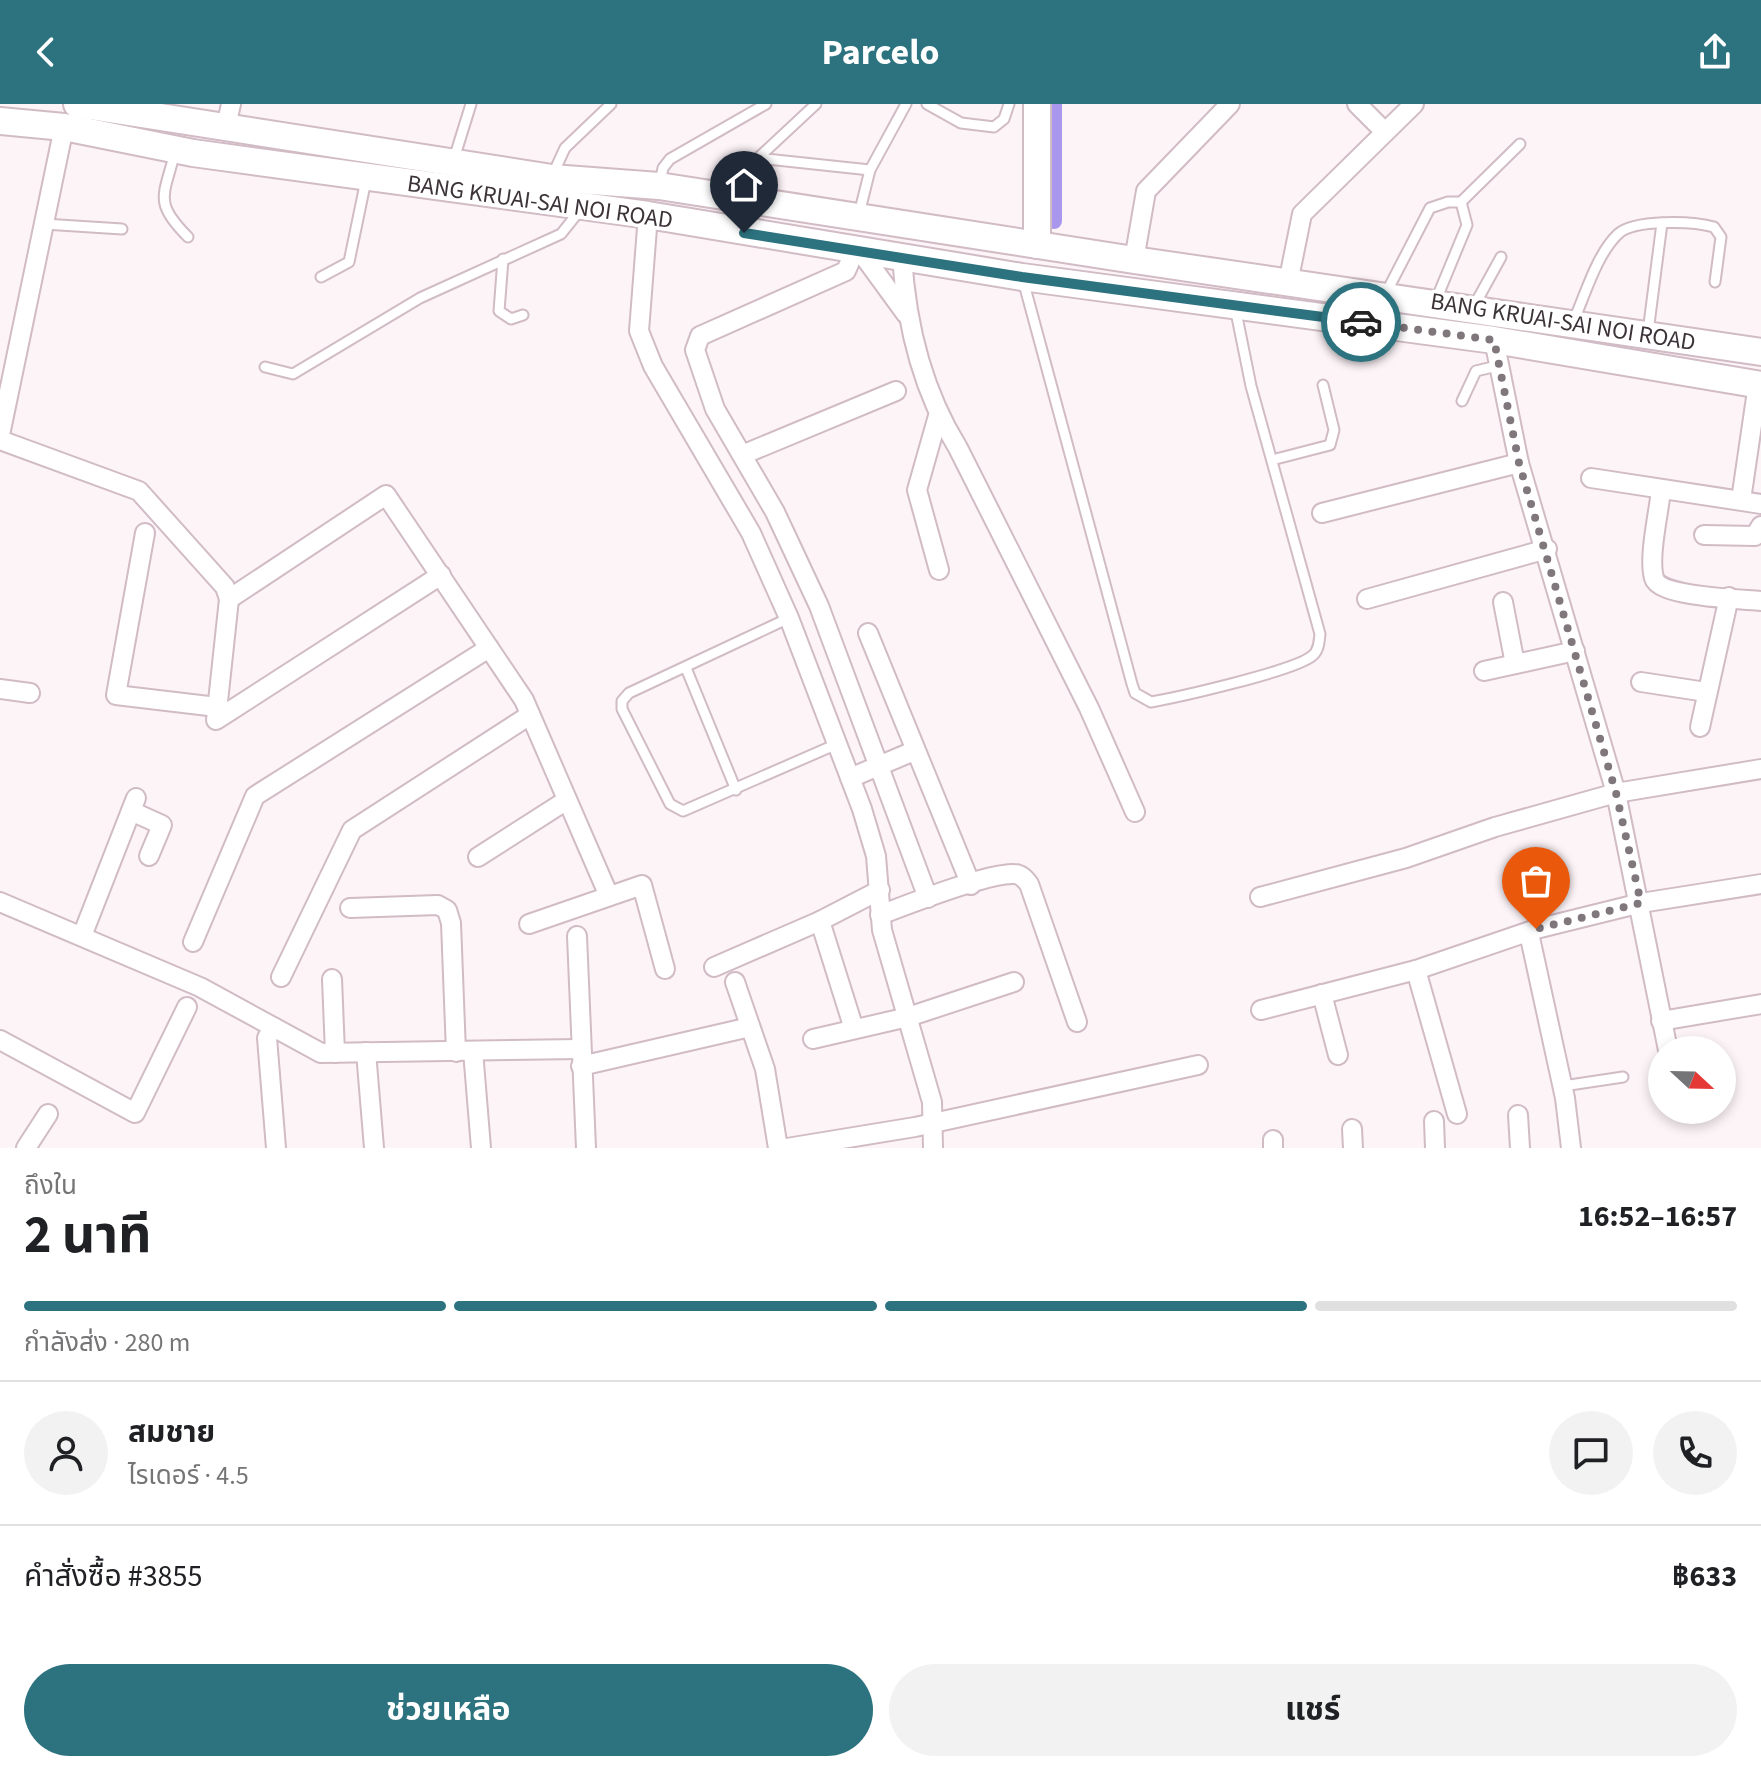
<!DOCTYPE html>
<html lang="th">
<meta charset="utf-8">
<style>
:root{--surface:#fff;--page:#f2f2f2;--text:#202124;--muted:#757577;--line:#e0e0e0;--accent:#2c737f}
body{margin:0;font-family:"Source Sans 3","Noto Sans Thai",sans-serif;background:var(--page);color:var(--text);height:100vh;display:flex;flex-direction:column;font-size:30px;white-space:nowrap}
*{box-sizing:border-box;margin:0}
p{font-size:26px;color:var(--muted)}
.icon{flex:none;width:44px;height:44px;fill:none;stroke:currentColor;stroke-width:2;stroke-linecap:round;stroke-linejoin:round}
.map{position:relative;height:1044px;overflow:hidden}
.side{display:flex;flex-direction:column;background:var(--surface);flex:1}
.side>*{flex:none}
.needle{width:52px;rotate:112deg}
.tools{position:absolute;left:1648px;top:932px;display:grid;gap:16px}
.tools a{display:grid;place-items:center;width:88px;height:88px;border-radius:50%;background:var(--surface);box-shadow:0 4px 12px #0003;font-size:40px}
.pin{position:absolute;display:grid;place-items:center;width:68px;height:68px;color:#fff;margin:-82px -34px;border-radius:50% 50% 50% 0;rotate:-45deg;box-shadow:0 0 8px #0007}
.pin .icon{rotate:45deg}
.courier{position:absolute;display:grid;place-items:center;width:80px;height:80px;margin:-40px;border:6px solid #2c737f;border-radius:50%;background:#fff;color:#222;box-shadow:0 2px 10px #0007}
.head em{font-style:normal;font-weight:700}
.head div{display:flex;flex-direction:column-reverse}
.head{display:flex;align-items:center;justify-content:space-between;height:136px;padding:0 24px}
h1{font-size:52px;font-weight:700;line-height:60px}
.bar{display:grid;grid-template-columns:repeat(4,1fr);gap:12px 8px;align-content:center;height:96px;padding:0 24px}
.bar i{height:10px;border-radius:6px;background:var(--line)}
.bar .on{background:var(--accent)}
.bar p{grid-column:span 4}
.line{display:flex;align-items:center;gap:20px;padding:0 24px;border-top:2px solid var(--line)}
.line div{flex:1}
.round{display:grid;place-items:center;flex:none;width:84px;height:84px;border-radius:42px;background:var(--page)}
.cta{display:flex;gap:16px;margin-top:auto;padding:16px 24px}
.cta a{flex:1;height:92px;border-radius:48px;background:var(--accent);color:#fff;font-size:32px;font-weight:700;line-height:92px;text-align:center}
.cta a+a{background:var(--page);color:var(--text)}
header{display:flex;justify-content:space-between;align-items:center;height:104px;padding:0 24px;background:var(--accent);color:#fff;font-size:36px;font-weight:700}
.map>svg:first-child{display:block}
</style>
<header><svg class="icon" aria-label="back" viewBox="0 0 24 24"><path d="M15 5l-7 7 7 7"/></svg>Parcelo<svg class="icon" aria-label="share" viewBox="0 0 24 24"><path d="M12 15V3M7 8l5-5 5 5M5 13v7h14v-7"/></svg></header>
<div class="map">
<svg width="1761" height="1044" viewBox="0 0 1761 1044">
<rect width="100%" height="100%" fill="#fdf4f8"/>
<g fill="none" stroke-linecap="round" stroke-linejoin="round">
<path stroke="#a897ed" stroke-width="16" d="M 1054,117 L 1054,0"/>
<g stroke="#d1bbc5" stroke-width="13">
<g id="lane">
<path d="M 927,0 L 961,19 L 994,23 L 1004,15 L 1009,0"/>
<path d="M 175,48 C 164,92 153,98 188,133"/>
<path d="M 758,54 L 870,66"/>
<path d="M 453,58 L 471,0"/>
<path d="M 553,70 L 565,44 L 611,0"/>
<path d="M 660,78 L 663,64 L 670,55 L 766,0"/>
<path d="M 730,90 L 758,54 L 816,0"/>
<path d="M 859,110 L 870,66 L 906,0"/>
<path d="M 44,120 L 122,125"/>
<path d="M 503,155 L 499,207 L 511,215 L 523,211"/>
<path d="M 321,173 L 349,158 L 366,76"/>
<path d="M 1023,176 L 1132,580 L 1135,589 L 1151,598 C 1179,593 1294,567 1312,552 C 1319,547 1319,538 1320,530 L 1251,282 L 1235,203"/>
<path d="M 1385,191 L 1430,104 L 1448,98 L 1461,98 L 1520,40"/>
<path d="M 1436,196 L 1467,121 L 1461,98"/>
<path d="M 1474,202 L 1501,153"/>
<path d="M 1573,218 C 1585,192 1596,151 1618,130 C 1634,115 1693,117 1714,123 L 1721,133 L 1715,178"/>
<path d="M 1648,228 L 1662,119"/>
<path d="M 265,263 L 293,270 L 420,194 L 561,130 L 581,105"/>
<path d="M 1462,297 L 1476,267 L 1497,262"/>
<path d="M 1272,356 L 1330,341 L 1334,326 L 1323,281"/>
<path d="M 789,514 L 629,589 L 622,597 L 622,605 L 670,700 L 683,707 L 837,640"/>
<path d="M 686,564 L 736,686"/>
<path d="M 1563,982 L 1623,973"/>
</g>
</g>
<g stroke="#d1bbc5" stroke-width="22">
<g id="street">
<path d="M 1357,0 L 1385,28"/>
<path d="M 226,23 L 231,0"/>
<path d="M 648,111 L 639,227 L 653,262 L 751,429 L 789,514 L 862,705 L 876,752 L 882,826 L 932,998 L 933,1044"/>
<path d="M 855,146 L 846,167 L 700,232 L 695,246 L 715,305 L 775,408 L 819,502 L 928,794"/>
<path d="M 860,147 L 906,210"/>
<path d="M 902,152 C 906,219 922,286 958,344 L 1089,604 L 1135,708"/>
<path d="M 1134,156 L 1146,87 L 1230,0"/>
<path d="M 1288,179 L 1302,110 L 1414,0"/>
<path d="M 1494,236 L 1519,359 L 1616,689 L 1668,946"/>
<path d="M 938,312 L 917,386 L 939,466"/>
<path d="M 0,331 L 64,23"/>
<path d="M 0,336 L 139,387 L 225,483 L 229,495 L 216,616 L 441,471"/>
<path d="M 742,351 L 896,287"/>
<path d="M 1591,374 L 1761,400"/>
<path d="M 1661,386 C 1659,408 1648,453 1654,474 C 1659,493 1741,495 1761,497"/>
<path d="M 1741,396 L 1758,280"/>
<path d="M 1322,409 L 1519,359"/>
<path d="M 145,429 L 116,591 L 217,603"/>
<path d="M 1704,431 L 1755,432 L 1761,422"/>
<path d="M 229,495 L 386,391 L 524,596 L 609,792"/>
<path d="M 1367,495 L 1547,445"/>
<path d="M 1503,498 L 1515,560"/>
<path d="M 868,529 L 971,781"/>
<path d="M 1484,567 L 1575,547"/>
<path d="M 1641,578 L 1706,588"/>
<path d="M 0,585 L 30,589"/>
<path d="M 1700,623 L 1729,493"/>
<path d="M 850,674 L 914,647"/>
<path d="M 131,707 L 162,721 L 149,752"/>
<path d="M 478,753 L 567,696"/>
<path d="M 1260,793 L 1406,754 L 1495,723 L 1616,689 L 1761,665"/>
<path d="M 0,798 L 200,883 L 321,949 L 580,945"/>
<path d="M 350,804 L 438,801 L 447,806 L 451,819 L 456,948"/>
<path d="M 880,811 C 909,800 987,769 1014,770 C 1021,770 1025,775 1029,780 L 1077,918"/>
<path d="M 820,817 L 854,925"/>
<path d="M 529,820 L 642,781 L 665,865"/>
<path d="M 1529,829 L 1565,994 L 1571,1044"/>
<path d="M 82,832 L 136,694"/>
<path d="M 577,832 L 586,1044"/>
<path d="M 193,838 L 255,692 L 489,544"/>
<path d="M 714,863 L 820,817 L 880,786"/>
<path d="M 1416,866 L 1457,1010"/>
<path d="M 281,873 L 352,726 L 530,611"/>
<path d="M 332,875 L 335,949"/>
<path d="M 735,878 L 765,965 L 778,1044"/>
<path d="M 1322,890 L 1338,951"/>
<path d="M 1261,906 L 1416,866 L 1536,825 L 1641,799 L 1761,780"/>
<path d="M 1661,917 L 1761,900"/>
<path d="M 273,923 L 267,934 L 276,1044"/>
<path d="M 813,935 L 908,913 L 1014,878"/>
<path d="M 0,936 L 135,1009 L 187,903"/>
<path d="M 473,947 L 481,1044"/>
<path d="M 366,948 L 374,1044"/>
<path d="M 581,962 L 750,923"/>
<path d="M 1518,1011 L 1520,1044"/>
<path d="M 1434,1017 L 1435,1044"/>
<path d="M 1352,1025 L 1353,1044"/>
<path d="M 1273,1036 L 1273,1044"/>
<path d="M 26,1044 L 48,1010"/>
<path d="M 787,1044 L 915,1023 L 1198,961"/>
</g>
</g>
<g stroke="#d1bbc5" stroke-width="30">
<g id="secondary">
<path d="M 77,0 L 552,74 L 659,82 L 1134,156 L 1761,248"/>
<path d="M 1037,0 L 1037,141"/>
<path d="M 0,17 L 64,23 L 193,49 L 648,111 L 1022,173 L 1494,236 L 1761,281"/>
</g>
</g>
<use href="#lane" stroke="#fff" stroke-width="9"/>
<use href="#street" stroke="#fff" stroke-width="18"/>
<use href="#secondary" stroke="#fff" stroke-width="26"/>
</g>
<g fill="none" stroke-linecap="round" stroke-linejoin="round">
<path stroke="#80777c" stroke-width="8" stroke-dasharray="0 14.4" d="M 1361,218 L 1494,236 L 1519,359 L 1616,689 L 1641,799 L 1536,825"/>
<path stroke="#2c737f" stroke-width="10" d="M 744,129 L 1022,173 L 1361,218"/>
</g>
<g text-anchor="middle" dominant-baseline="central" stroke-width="7" stroke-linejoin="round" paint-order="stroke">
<g font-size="24" fill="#3d3439" stroke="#fff">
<text transform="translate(540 98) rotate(8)">BANG KRUAI-SAI NOI ROAD</text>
<text transform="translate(1563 218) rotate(9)">BANG KRUAI-SAI NOI ROAD</text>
</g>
</g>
</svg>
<div class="tools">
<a><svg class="needle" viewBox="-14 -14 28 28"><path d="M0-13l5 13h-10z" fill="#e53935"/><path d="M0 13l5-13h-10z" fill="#757577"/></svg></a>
</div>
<div class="pin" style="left:1536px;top:825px;background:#ea580c"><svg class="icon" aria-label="bag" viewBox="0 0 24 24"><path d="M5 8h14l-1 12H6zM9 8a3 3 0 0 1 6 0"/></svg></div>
<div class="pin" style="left:744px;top:129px;background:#1f2937"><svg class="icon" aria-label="home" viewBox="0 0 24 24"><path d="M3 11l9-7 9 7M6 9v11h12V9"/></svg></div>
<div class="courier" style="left:1361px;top:218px"><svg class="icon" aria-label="car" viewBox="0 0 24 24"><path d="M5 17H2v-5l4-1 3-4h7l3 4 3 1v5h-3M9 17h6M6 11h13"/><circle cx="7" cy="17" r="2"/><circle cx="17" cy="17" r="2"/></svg></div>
</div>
<section class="side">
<div class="head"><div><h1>2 นาที</h1><p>ถึงใน</p></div><em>16:52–16:57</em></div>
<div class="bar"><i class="on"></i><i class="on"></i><i class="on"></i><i></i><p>กำลังส่ง · 280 m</p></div>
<div class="line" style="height:144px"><a class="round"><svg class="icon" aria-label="person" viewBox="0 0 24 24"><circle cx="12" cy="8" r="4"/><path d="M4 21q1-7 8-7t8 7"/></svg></a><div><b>สมชาย</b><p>ไรเดอร์ · 4.5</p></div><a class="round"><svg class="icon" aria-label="chat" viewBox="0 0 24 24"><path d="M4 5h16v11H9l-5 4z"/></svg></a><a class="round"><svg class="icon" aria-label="phone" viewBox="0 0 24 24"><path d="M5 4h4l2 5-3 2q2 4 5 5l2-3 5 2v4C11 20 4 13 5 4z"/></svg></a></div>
<div class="line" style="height:104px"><div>คำสั่งซื้อ #3855</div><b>฿633</b></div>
<div class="cta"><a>ช่วยเหลือ</a><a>แชร์</a></div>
</section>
